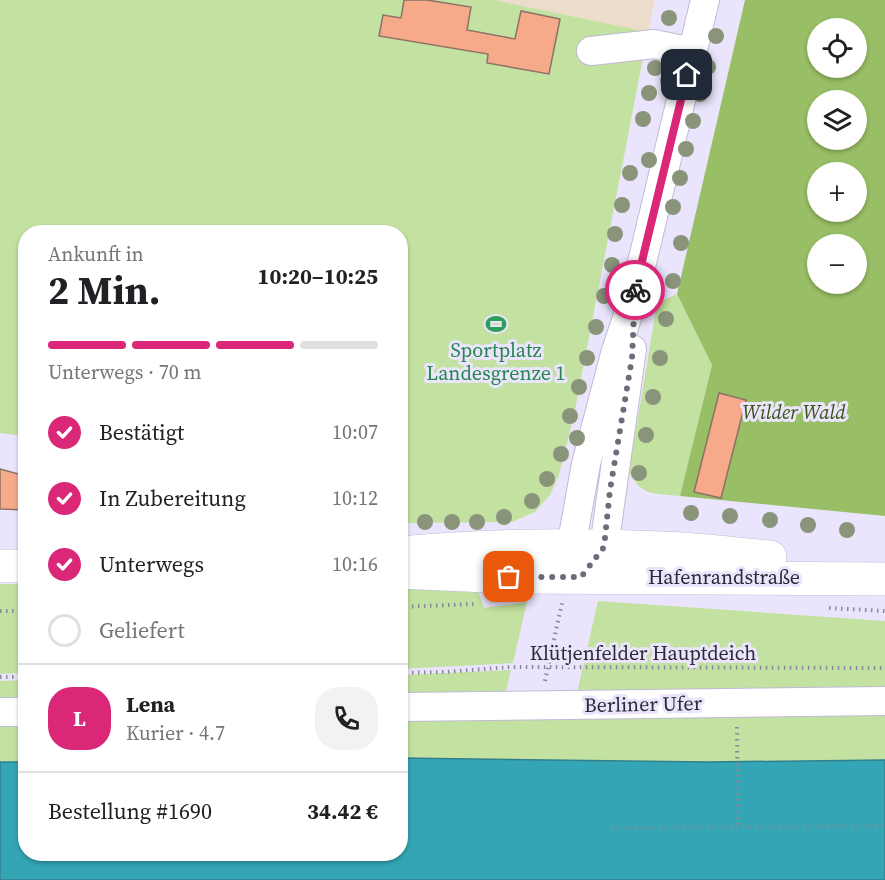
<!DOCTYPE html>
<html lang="de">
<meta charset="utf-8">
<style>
:root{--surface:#fff;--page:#f2f2f2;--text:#202124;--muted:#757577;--line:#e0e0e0;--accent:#db2777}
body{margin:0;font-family:"Source Serif 4",serif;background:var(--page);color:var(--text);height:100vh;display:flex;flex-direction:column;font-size:22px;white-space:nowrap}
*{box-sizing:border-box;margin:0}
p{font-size:20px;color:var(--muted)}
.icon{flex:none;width:33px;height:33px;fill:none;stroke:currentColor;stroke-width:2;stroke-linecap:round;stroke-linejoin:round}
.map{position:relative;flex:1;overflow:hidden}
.details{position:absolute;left:18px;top:225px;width:390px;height:636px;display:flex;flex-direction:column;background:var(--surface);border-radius:24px;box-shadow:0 2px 4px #0004}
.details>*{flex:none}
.fabs{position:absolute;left:807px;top:18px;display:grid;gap:12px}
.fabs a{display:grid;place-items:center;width:60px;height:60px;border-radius:50%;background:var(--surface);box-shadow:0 2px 4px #0004;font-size:30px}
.pin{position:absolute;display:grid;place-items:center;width:51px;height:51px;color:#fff;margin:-26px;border-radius:12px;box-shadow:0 3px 9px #0006}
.courier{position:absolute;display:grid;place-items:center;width:60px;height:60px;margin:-30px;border:4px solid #db2777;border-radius:50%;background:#fff;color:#222;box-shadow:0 2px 8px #0007}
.summary em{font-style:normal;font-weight:700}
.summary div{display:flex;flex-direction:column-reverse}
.summary{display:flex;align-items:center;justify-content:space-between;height:102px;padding:0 30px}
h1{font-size:39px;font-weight:700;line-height:45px}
.bar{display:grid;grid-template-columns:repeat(4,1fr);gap:9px 6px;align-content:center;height:72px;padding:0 30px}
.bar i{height:8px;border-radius:4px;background:var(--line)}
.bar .active{background:var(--accent)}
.bar p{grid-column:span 4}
.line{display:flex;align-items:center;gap:15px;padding:0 30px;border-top:2px solid var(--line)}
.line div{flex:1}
.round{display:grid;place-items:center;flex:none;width:63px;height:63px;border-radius:24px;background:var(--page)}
ol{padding:0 30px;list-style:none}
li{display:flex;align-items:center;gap:18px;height:66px}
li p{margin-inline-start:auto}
li .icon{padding:6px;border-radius:50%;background:var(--accent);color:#fff;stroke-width:4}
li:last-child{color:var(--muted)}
li i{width:33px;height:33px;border:3px solid var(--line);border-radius:50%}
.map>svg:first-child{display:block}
</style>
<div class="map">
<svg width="885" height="880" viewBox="0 0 885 880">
<rect width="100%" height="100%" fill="#eae5fc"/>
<path fill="#ecddca" d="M 494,0 L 655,0 L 648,32 Z"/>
<g fill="#c3e1a0">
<path d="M 0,0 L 494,0 L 648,32 L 574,415 L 559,475 L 550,495 L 535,512 L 512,522 L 401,523 L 400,232 L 26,232 L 25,436 L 0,433 Z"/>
<path d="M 677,294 L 712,365 L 680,496 C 654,493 642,497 629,472 L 657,303 Z"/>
<path d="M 0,584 L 25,584 L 25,673 L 0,674 Z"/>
<path d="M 401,587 L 478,591 L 484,608 L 527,602 L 513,663 L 401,669 Z"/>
<path d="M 598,601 L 885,621 L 885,690 L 577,693 Z"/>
<path d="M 511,670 L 505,694 L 401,696 L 400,675 Z"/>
<path d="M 25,680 L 25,701 L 0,701 L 0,681 Z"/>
<path d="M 885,709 L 885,760 L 708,762 L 401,758 L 400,716 Z"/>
<rect x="0" y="721" width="25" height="41"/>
</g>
<path fill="#98bf65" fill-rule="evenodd" d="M 745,0 L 885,0 L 885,516 L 680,496 L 712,365 L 677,294 ZM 818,28 L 856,28 L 856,68 L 818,68 ZM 818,100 L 856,100 L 856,140 L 818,140 ZM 818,172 L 856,172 L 856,212 L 818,212 ZM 818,244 L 856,244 L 856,284 L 818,284 Z"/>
<path fill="#34a5b4" stroke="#32808e" stroke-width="1.5" d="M 401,758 L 708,762 L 885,760 L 885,880 L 0,880 L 0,762 L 25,762 L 26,854 L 400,854 Z"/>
<g fill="#f6aa89" stroke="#8c7166" stroke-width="1.5">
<path d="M 404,0 L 427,0 L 471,7 L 467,30 L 515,39 L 521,11 L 560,19 L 549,74 L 487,63 L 488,54 L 379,36 L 383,15 L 401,18 Z"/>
<path d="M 719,393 L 746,400 L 721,498 L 694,492 Z"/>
<path d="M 0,469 L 26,476 L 26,510 L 0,509 Z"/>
</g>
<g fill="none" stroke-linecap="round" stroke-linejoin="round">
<g stroke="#c0bad6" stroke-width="30">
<g id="minor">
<path d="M 591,51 L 654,44 L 692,52"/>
<path d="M 591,564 L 604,547 L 632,349"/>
<path d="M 577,567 L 571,547 L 586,464 L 615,354 L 633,300 L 705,0"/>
<path d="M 400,707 L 885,701"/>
<path d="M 0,712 L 26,712"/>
</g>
</g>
<g stroke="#c0bad6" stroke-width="34">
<g id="major">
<path d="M 400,553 C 486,545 575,544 661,548 C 697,549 733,554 770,557"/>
<path d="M 0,566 L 26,566"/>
<path d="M 400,572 L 509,577 L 885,579"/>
</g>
</g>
<g stroke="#8b8899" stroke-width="4" stroke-dasharray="1.5 4.5" stroke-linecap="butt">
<path d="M 400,607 L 474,604"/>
<path d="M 829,608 L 885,611"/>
<path d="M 0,611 L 26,611"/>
<path d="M 400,673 L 445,672 L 510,667 L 885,668"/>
<path d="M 0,677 L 26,677"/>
<path d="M 545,681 L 562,603"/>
<path d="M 737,727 L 738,827"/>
<path d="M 611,828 L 885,826"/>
</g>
<use href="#minor" stroke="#fff" stroke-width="28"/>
<use href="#major" stroke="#fff" stroke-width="33"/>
</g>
<g fill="#89947b">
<circle cx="669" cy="18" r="8"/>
<circle cx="716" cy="36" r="8"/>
<circle cx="708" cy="67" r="8"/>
<circle cx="655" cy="68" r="8"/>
<circle cx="668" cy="81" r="8"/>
<circle cx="649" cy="93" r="8"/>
<circle cx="700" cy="94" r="8"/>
<circle cx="643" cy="119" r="8"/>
<circle cx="693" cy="121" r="8"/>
<circle cx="686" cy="149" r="8"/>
<circle cx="649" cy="160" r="8"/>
<circle cx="630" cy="173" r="8"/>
<circle cx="680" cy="178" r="8"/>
<circle cx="622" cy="205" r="8"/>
<circle cx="673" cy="207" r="8"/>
<circle cx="615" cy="234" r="8"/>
<circle cx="681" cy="243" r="8"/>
<circle cx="612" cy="265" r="8"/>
<circle cx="673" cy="281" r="8"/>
<circle cx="604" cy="296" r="8"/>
<circle cx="666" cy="319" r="8"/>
<circle cx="596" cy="327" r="8"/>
<circle cx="587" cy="358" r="8"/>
<circle cx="660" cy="358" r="8"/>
<circle cx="579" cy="387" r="8"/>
<circle cx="653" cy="397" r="8"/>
<circle cx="570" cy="416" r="8"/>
<circle cx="646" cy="435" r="8"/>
<circle cx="577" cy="438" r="8"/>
<circle cx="561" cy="454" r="8"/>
<circle cx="639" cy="473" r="8"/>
<circle cx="547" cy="479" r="8"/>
<circle cx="532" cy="501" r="8"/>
<circle cx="691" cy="513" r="8"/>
<circle cx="730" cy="516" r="8"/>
<circle cx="504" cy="517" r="8"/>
<circle cx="770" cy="520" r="8"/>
<circle cx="425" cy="522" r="8"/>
<circle cx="452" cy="522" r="8"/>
<circle cx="477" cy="522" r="8"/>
<circle cx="808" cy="525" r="8"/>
<circle cx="847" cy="530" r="8"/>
</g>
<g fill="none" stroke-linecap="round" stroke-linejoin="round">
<path stroke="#6e6b7b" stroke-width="6" stroke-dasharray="0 10.8" d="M 509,577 L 581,577 L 604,547 L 610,490 L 632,358 L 635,290"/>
<path stroke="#db2777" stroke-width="8" d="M 635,290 L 687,75"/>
</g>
<defs>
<g id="stadium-bare" transform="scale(1.62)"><path d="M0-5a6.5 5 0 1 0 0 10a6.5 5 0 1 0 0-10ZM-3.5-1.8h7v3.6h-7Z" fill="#2e9e5b" stroke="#eae5fc" stroke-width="2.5" paint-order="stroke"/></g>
</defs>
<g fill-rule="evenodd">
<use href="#stadium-bare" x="496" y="324"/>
</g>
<g text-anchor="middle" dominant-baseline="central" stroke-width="6" stroke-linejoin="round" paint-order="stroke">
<g font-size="20" fill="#27864d" stroke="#eae5fc">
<text x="496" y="350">Sportplatz<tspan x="496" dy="23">Landesgrenze 1</tspan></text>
</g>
<g font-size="20" font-style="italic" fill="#395212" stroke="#eae5fc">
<text x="794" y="412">Wilder Wald</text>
</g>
<g font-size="20" fill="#2c2a35" stroke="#eae5fc">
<text x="724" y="577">Hafenrandstraße</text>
<text x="643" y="653">Klütjenfelder Hauptdeich</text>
<text transform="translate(643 704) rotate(-1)">Berliner Ufer</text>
</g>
</g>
</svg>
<div class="fabs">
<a><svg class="icon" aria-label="locate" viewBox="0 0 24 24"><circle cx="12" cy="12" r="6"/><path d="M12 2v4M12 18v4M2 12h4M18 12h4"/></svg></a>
<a><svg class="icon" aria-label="layers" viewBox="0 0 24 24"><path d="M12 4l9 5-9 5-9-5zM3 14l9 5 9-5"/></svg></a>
<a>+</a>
<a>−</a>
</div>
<div class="pin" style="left:509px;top:577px;background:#ea580c"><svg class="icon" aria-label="bag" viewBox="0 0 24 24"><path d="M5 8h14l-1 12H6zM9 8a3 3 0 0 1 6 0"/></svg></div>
<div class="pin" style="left:687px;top:75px;background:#1f2937"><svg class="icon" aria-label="home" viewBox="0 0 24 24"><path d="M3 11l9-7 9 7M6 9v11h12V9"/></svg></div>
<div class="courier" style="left:635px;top:290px"><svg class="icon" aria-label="bike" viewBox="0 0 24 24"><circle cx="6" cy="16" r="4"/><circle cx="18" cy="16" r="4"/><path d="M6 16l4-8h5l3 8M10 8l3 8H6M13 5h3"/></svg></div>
<section class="details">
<div class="summary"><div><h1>2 Min.</h1><p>Ankunft in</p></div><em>10:20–10:25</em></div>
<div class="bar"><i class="active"></i><i class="active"></i><i class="active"></i><i></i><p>Unterwegs · 70 m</p></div>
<ol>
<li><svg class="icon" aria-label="check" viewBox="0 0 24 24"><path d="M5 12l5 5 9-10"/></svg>Bestätigt<p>10:07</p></li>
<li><svg class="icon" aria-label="check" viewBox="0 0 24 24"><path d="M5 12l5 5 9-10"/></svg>In Zubereitung<p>10:12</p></li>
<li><svg class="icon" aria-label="check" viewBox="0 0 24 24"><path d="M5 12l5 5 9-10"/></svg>Unterwegs<p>10:16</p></li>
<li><i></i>Geliefert</li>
</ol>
<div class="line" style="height:108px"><b class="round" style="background:var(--accent);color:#fff">L</b><div><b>Lena</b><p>Kurier · 4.7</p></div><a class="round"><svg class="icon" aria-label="phone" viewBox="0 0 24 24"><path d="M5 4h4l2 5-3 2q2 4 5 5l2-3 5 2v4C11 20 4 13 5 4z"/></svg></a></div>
<div class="line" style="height:78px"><div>Bestellung #1690</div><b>34.42 €</b></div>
</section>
</div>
